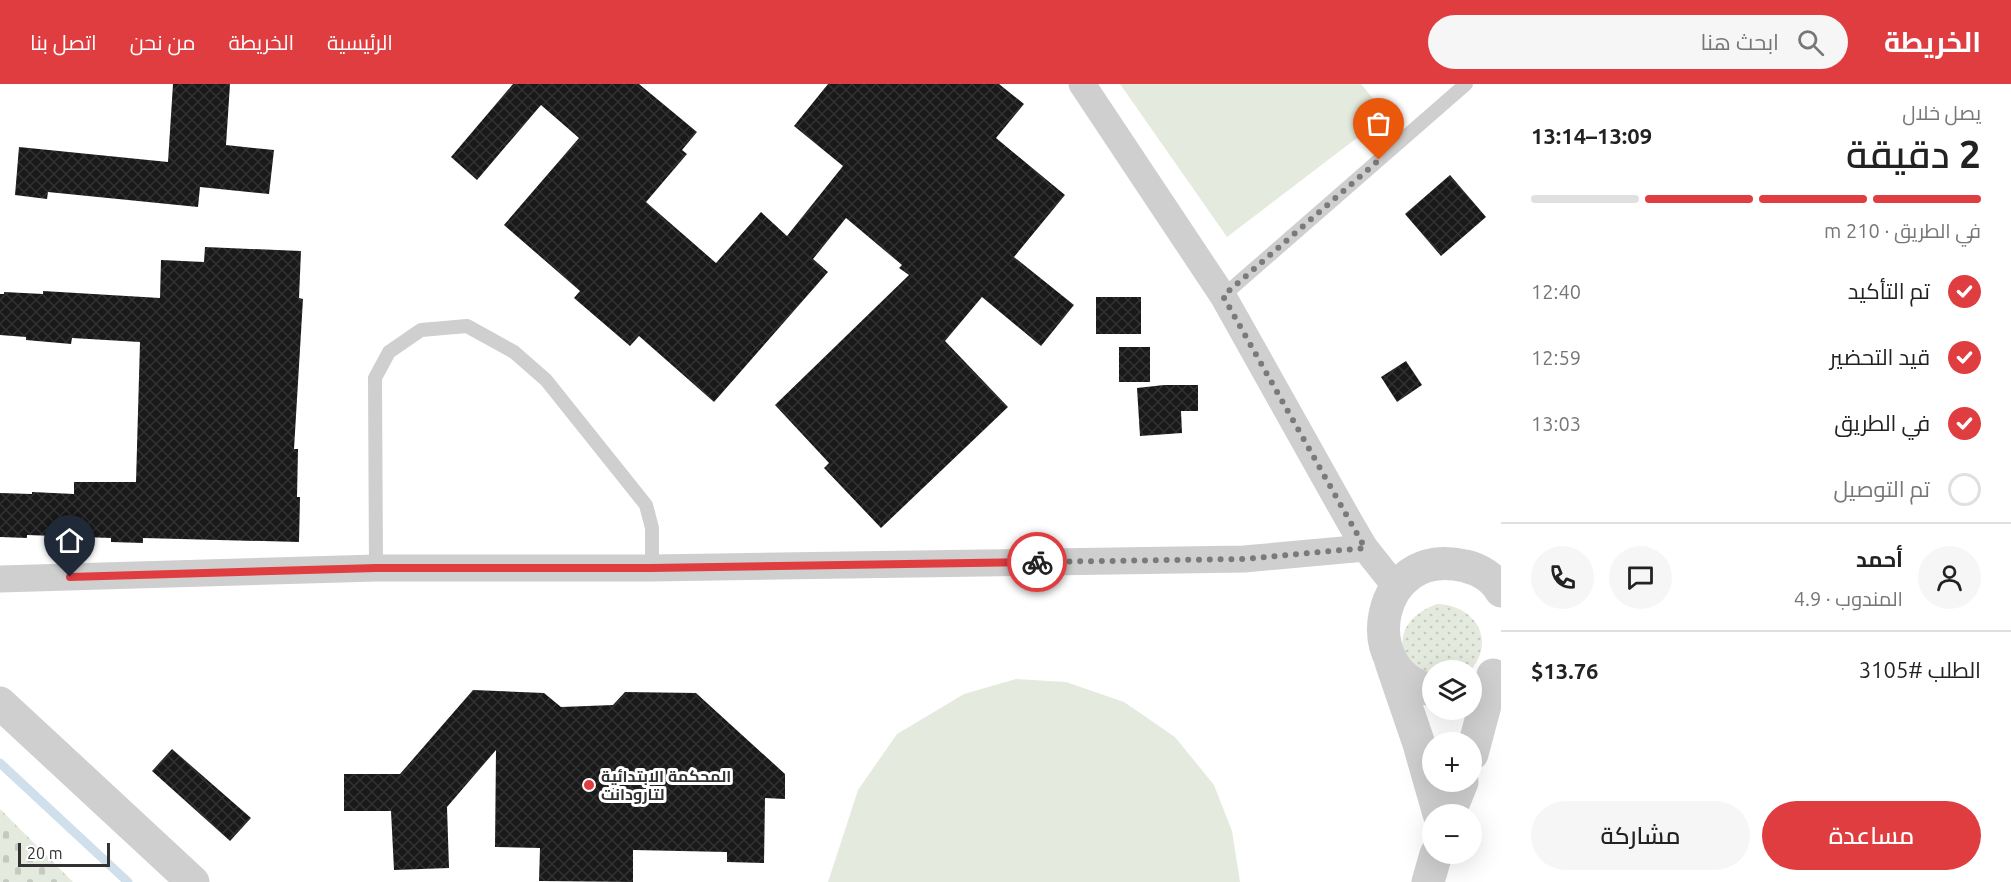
<!DOCTYPE html>
<html lang="ar">
<meta charset="utf-8">
<style>
:root{--surface:#fff;--page:#f6f6f6;--text:#222;--muted:#767676;--line:#e0e0e0;--accent:#e03d41}
body{margin:0;font-family:Ubuntu,Cairo,sans-serif;background:var(--page);color:var(--text);direction:rtl;height:100vh;display:flex;flex-direction:column;font-size:22px;white-space:nowrap}
*{box-sizing:border-box;margin:0}
p{font-size:20px;color:var(--muted)}
.icon{flex:none;width:33px;height:33px;fill:none;stroke:currentColor;stroke-width:2;stroke-linecap:round;stroke-linejoin:round}
.map{position:relative;flex:1;overflow:hidden;direction:ltr}
.panel{display:flex;flex-direction:column;background:var(--surface);width:510px}
.panel>*{flex:none}
.buttons{position:absolute;left:1422px;top:576px;display:grid;gap:12px}
.buttons a{display:grid;place-items:center;width:60px;height:60px;border-radius:50%;background:var(--surface);box-shadow:0 6px 24px #0002;font-size:30px}
.scale{position:absolute;left:18px;bottom:15px;width:92px;box-sizing:border-box;padding-left:6px;border:3px solid #323232;border-top:0;font-size:16px;line-height:21px;white-space:nowrap;color:#323232;-webkit-text-stroke:4px #fff;paint-order:stroke}
.pin{position:absolute;display:grid;place-items:center;width:51px;height:51px;color:#fff;margin:-62px -26px;border-radius:50% 50% 50% 0;rotate:-45deg;box-shadow:0 0 6px #0007}
.pin .icon{rotate:45deg}
.courier{position:absolute;display:grid;place-items:center;width:60px;height:60px;margin:-30px;border:4px solid #e03d41;border-radius:50%;background:#fff;color:#222;box-shadow:0 2px 8px #0007}
.overview em{font-style:normal;font-weight:600}
.overview div{display:flex;flex-direction:column-reverse}
.overview{display:flex;align-items:center;justify-content:space-between;height:102px;padding:0 30px}
h1{font-size:39px;font-weight:600;line-height:45px}
.bar{display:grid;grid-template-columns:repeat(4,1fr);gap:9px 6px;align-content:center;height:72px;padding:0 30px}
.bar i{height:8px;border-radius:4px;background:var(--line)}
.bar .selected{background:var(--accent)}
.bar p{grid-column:span 4}
.line{display:flex;align-items:center;gap:15px;padding:0 30px;border-top:2px solid var(--line)}
.line div{flex:1}
.round{display:grid;place-items:center;flex:none;width:63px;height:63px;border-radius:32px;background:var(--page)}
ol{padding:0 30px;list-style:none}
li{display:flex;align-items:center;gap:18px;height:66px}
li p{margin-inline-start:auto}
li .icon{padding:6px;border-radius:50%;background:var(--accent);color:#fff;stroke-width:4}
li:last-child{color:var(--muted)}
li i{width:33px;height:33px;border:3px solid var(--line);border-radius:50%}
.button{display:flex;gap:12px;margin-top:auto;padding:12px 30px}
.button a{flex:1;height:69px;border-radius:36px;background:var(--accent);color:#fff;font-size:24px;font-weight:600;line-height:69px;text-align:center}
.button a+a{background:var(--page);color:var(--text)}
header{display:flex;align-items:center;gap:36px;box-sizing:border-box;height:84px;padding:0 30px;background:var(--accent);color:#fff}
header strong{font-size:28px}
nav{display:flex;gap:33px;margin-inline-start:auto;font-size:21px}
.search{width:420px;height:54px;background:var(--page);display:flex;align-items:center;gap:15px;box-sizing:border-box;padding:0 21px;border-radius:33px;color:var(--muted);font-size:22px}
main{display:flex;flex:1;min-height:0}
.map>svg:first-child{display:block}
</style>
<header>
<strong>الخريطة</strong>
<div class="search"><svg class="icon" aria-label="search" viewBox="0 0 24 24"><circle cx="10" cy="10" r="6"/><path d="M15 15l6 6"/></svg>ابحث هنا</div>
<nav><a>الرئيسية</a><a>الخريطة</a><a>من نحن</a><a>اتصل بنا</a></nav>
</header>
<main>
<section class="panel">
<div class="overview"><div><h1>2 دقيقة</h1><p>يصل خلال</p></div><em>13:09–13:14</em></div>
<div class="bar"><i class="selected"></i><i class="selected"></i><i class="selected"></i><i></i><p>في الطريق · 210 m</p></div>
<ol>
<li><svg class="icon" aria-label="check" viewBox="0 0 24 24"><path d="M5 12l5 5 9-10"/></svg>تم التأكيد<p>12:40</p></li>
<li><svg class="icon" aria-label="check" viewBox="0 0 24 24"><path d="M5 12l5 5 9-10"/></svg>قيد التحضير<p>12:59</p></li>
<li><svg class="icon" aria-label="check" viewBox="0 0 24 24"><path d="M5 12l5 5 9-10"/></svg>في الطريق<p>13:03</p></li>
<li><i></i>تم التوصيل</li>
</ol>
<div class="line" style="height:108px"><a class="round"><svg class="icon" aria-label="person" viewBox="0 0 24 24"><circle cx="12" cy="8" r="4"/><path d="M4 21q1-7 8-7t8 7"/></svg></a><div><b>أحمد</b><p>المندوب · 4.9</p></div><a class="round"><svg class="icon" aria-label="chat" viewBox="0 0 24 24"><path d="M4 5h16v11H9l-5 4z"/></svg></a><a class="round"><svg class="icon" aria-label="phone" viewBox="0 0 24 24"><path d="M5 4h4l2 5-3 2q2 4 5 5l2-3 5 2v4C11 20 4 13 5 4z"/></svg></a></div>
<div class="line" style="height:78px"><div>الطلب #3105</div><b>$13.76</b></div>
<div class="button"><a>مساعدة</a><a>مشاركة</a></div>
</section>
<div class="map">
<svg width="1501" height="798" viewBox="0 0 1501 798">
<defs>
<pattern id="cemetery-stones" width="16" height="16" patternUnits="userSpaceOnUse" patternTransform="scale(1.5)"><rect width="16" height="16" fill="#e4ebde"/><path d="M2 7V4a2 2 0 0 1 4 0v3zM10 15v-3a2 2 0 0 1 4 0v3z" fill="#c4cabf"/></pattern>
<pattern id="park-dots" width="8" height="8" patternUnits="userSpaceOnUse" patternTransform="scale(1.5)"><rect width="8" height="8" fill="#e4ebde"/><path d="M2 2h.1M6 6h.1" fill="none" stroke="#c4cabf" stroke-width="1.8" stroke-linecap="round"/></pattern>
<pattern id="building-cross-hatch" width="8" height="8" patternUnits="userSpaceOnUse" patternTransform="scale(1.5)"><rect width="8" height="8" fill="#191919"/><path d="M0 0l8 8M0 8l8-8" fill="none" stroke="#323232"/></pattern>
</defs>
<rect width="100%" height="100%" fill="#fff"/>
<g fill="#e4ebde">
<path d="M 1120,0 L 1361,0 L 1387,31 L 1227,153 Z"/>
<path d="M 1016,595 L 1066,598 L 1124,618 L 1175,653 L 1214,701 L 1232,747 L 1240,798 L 828,798 L 858,706 L 897,650 L 964,610 Z"/>
</g>
<path fill="url(#cemetery-stones)" d="M 0,725 L 73,798 L 0,798 Z"/>
<path fill="url(#park-dots)" d="M 1437,520 C 1474,521 1497,555 1471,586 L 1432,586 L 1432,597 C 1425,590 1409,580 1405,571 C 1395,546 1416,527 1437,520 Z"/>
<g fill="none" stroke-linecap="round" stroke-linejoin="round">
<path stroke="#cfdfec" stroke-width="9" d="M 0,679 L 128,798"/>
</g>
<g fill="url(#building-cross-hatch)">
<path d="M 173,0 L 230,0 L 226,61 L 274,66 L 269,110 L 200,103 L 198,123 L 48,108 L 47,115 L 15,111 L 19,63 L 168,78 Z"/>
<path d="M 513,0 L 639,0 L 697,48 L 682,66 L 687,70 L 646,118 L 716,179 L 761,128 L 787,152 L 843,82 L 794,42 L 828,0 L 999,0 L 1024,20 L 996,54 L 1065,111 L 1014,173 L 1074,221 L 1041,262 L 982,213 L 945,257 L 1008,323 L 881,444 L 824,384 L 829,379 L 775,321 L 909,191 L 899,184 L 902,181 L 846,134 L 813,175 L 828,188 L 714,318 L 639,252 L 630,262 L 574,214 L 580,207 L 504,141 L 579,54 L 541,21 L 477,96 L 451,73 Z"/>
<path d="M 1450,91 L 1486,133 L 1441,172 L 1405,130 Z"/>
<path d="M 205,163 L 301,167 L 299,214 L 303,215 L 294,365 L 298,365 L 297,413 L 300,413 L 299,458 L 143,454 L 143,459 L 111,458 L 111,454 L 27,451 L 27,454 L 0,453 L 0,409 L 32,410 L 32,408 L 74,410 L 74,398 L 136,398 L 140,258 L 72,254 L 71,260 L 26,256 L 26,253 L 0,251 L 0,210 L 4,210 L 4,208 L 43,210 L 43,207 L 160,214 L 161,176 L 204,178 Z"/>
<rect x="1096" y="213" width="45" height="37"/>
<rect x="1119" y="263" width="31" height="35"/>
<path d="M 1406,277 L 1422,301 L 1397,318 L 1381,293 Z"/>
<path d="M 1164,301 L 1198,301 L 1198,327 L 1181,327 L 1182,349 L 1140,352 L 1137,304 Z"/>
<path d="M 473,606 L 544,609 L 561,623 L 613,621 L 625,608 L 696,609 L 785,690 L 785,715 L 765,714 L 764,779 L 727,778 L 727,768 L 633,766 L 633,798 L 539,797 L 540,764 L 495,763 L 496,666 L 447,723 L 449,784 L 394,786 L 391,727 L 344,727 L 344,690 L 400,690 Z"/>
<path d="M 172,665 L 251,734 L 230,757 L 152,687 Z"/>
</g>
<g fill="none" stroke-linecap="round" stroke-linejoin="round">
<g stroke="#cfcfcf" stroke-width="14">
<path d="M 1223,212 L 1466,0"/>
<path d="M 376,484 L 375,294 L 389,268 L 421,246 L 467,242 L 514,268 L 546,296 L 646,421 L 652,444 L 652,484"/>
</g>
<g stroke="#cfcfcf" stroke-width="27">
<path d="M 1082,0 L 1223,212 L 1348,435 L 1365,464 L 1396,503"/>
<path d="M 0,495 L 376,484 L 652,484 L 1244,475 L 1365,464"/>
</g>
<g stroke="#cfcfcf" stroke-width="33">
<path d="M 1391,578 L 1419,660 L 1439,730"/>
<path d="M 1432,606 C 1354,590 1374,460 1465,482 C 1479,485 1494,494 1501,507"/>
<path d="M 0,619 L 193,798"/>
<path d="M 1472,670 L 1493,591"/>
<path d="M 1449,730 L 1462,698"/>
<path d="M 1428,798 L 1436,770"/>
</g>
</g>
<g fill="none" stroke-linecap="round" stroke-linejoin="round">
<path stroke="#7a7a7a" stroke-width="6" stroke-dasharray="0 10.8" d="M 1037,478 L 1244,475 L 1365,464 L 1223,212 L 1379,76"/>
<path stroke="#e03d41" stroke-width="8" d="M 70,493 L 376,484 L 651,484 L 1037,478"/>
</g>
<circle fill="#e03d41" stroke="#fff" stroke-width="2" cx="589" cy="701" r="6"/>
<g text-anchor="middle" dominant-baseline="central" stroke-width="6" stroke-linejoin="round" paint-order="stroke">
<g font-size="16" font-weight="bold" fill="#323232" stroke="#fff" text-anchor="start">
<text x="601" y="692">المحكمة الابتدائية<tspan x="601" dy="18">لتارودانت</tspan></text>
</g>
</g>
</svg>
<div class="buttons">
<a><svg class="icon" aria-label="layers" viewBox="0 0 24 24"><path d="M12 4l9 5-9 5-9-5zM3 14l9 5 9-5"/></svg></a>
<a>+</a>
<a>−</a>
</div>
<div class="scale">20 m</div>
<div class="pin" style="left:1379px;top:76px;background:#ea580c"><svg class="icon" aria-label="bag" viewBox="0 0 24 24"><path d="M5 8h14l-1 12H6zM9 8a3 3 0 0 1 6 0"/></svg></div>
<div class="pin" style="left:70px;top:493px;background:#1f2937"><svg class="icon" aria-label="home" viewBox="0 0 24 24"><path d="M3 11l9-7 9 7M6 9v11h12V9"/></svg></div>
<div class="courier" style="left:1037px;top:478px"><svg class="icon" aria-label="bike" viewBox="0 0 24 24"><circle cx="6" cy="16" r="4"/><circle cx="18" cy="16" r="4"/><path d="M6 16l4-8h5l3 8M10 8l3 8H6M13 5h3"/></svg></div>
</div>
</main>
